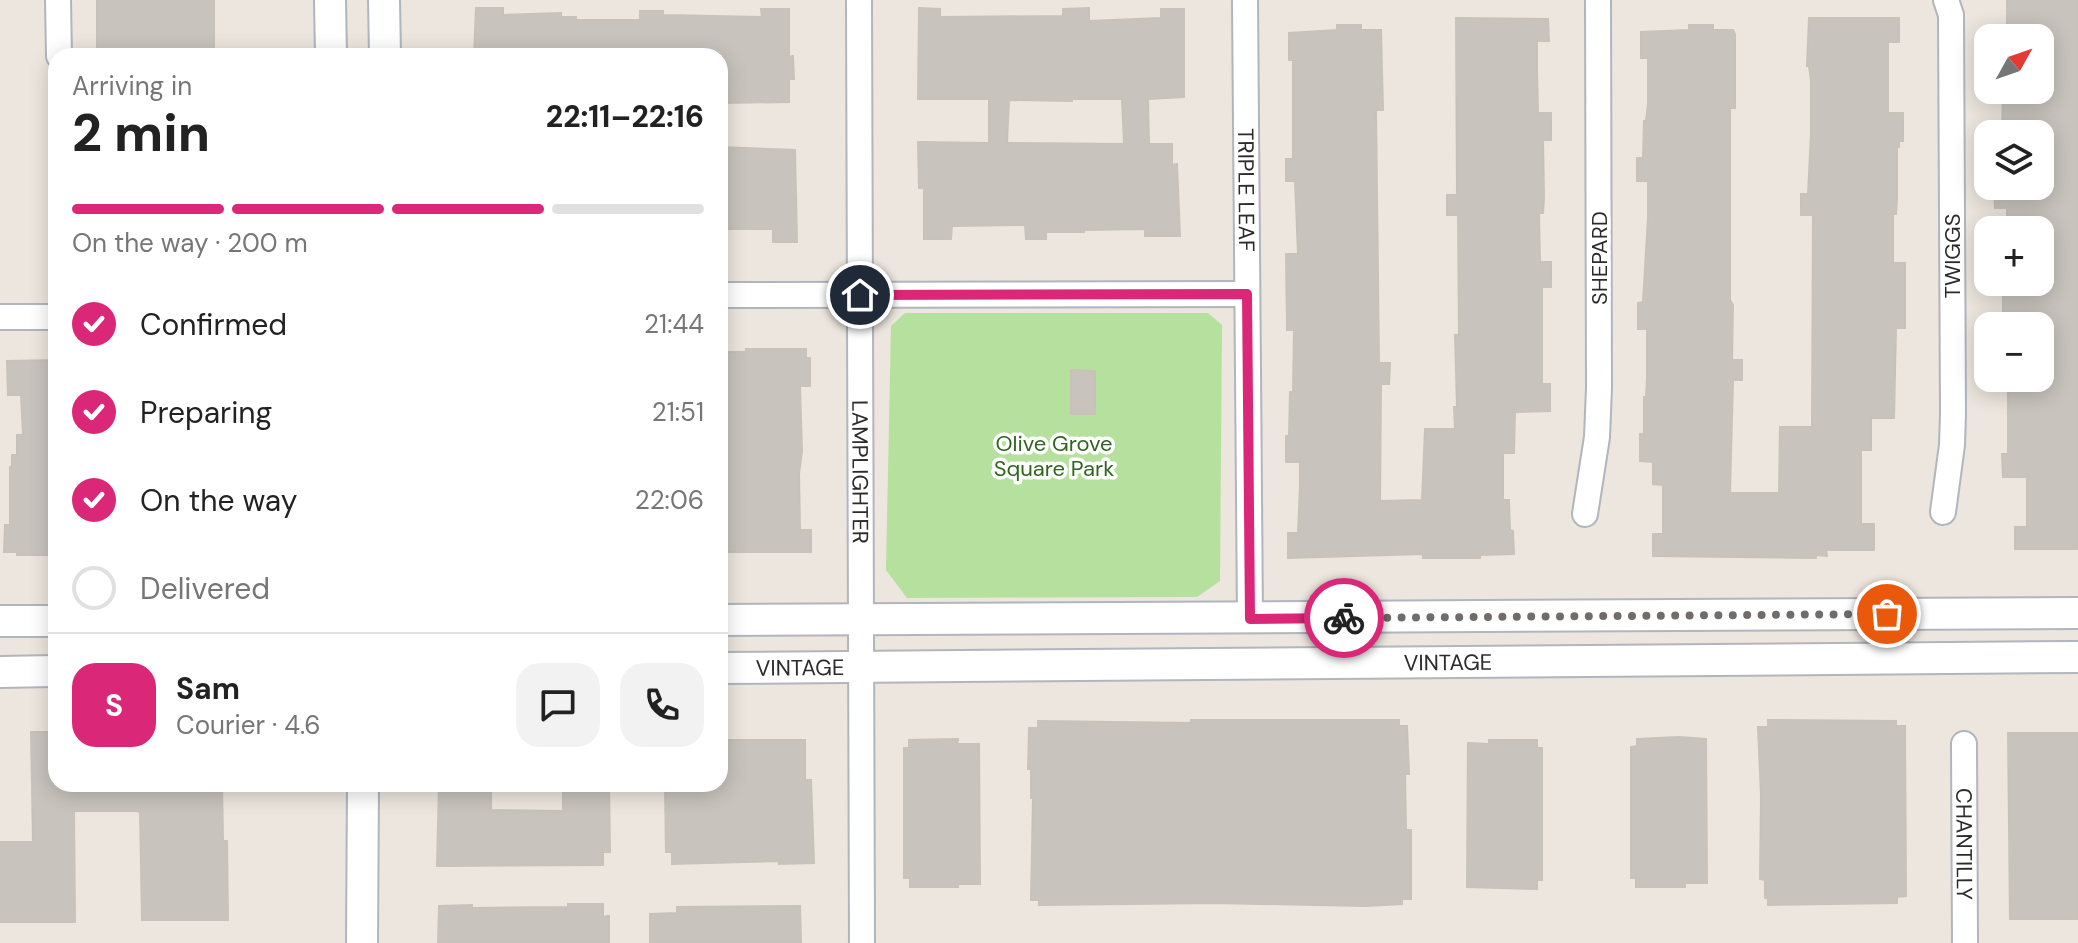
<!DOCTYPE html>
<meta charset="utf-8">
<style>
:root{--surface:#fff;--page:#f2f2f2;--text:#222;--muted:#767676;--line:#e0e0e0;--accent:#db2777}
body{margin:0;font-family:"DM Sans",sans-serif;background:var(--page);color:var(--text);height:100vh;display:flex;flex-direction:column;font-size:30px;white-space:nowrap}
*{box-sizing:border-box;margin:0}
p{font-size:26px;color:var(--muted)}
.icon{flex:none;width:44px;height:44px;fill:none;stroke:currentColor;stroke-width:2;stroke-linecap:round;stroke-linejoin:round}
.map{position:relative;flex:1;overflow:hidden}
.side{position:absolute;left:48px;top:48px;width:680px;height:744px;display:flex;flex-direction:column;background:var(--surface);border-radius:24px;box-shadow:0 4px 20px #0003}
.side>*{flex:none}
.needle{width:52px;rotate:50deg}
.buttons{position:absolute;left:1974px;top:24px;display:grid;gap:16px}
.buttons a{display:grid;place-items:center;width:80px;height:80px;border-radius:16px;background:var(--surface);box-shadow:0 4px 20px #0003;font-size:40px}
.pin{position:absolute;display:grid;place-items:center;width:68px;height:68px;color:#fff;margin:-34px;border:4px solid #fff;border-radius:50%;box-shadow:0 2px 8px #0007}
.courier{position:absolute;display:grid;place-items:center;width:80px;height:80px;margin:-40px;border:6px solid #db2777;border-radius:50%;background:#fff;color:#222;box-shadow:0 2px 10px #0007}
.headline em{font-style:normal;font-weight:800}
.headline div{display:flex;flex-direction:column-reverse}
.headline{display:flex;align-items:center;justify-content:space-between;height:136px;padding:0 24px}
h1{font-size:52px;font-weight:800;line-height:60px}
.bar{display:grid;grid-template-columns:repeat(4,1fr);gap:12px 8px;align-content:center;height:96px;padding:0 24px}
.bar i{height:10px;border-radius:6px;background:var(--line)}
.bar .selected{background:var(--accent)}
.bar p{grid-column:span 4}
.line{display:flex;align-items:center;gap:20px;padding:0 24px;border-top:2px solid var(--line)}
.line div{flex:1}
.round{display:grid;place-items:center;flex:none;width:84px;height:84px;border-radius:24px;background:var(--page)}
ol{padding:0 24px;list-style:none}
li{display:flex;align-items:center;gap:24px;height:88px}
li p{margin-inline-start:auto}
li .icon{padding:8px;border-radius:50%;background:var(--accent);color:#fff;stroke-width:4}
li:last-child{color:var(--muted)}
li i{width:44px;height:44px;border:4px solid var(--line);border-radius:50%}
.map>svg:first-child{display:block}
</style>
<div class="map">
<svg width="2078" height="943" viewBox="0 0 2078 943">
<rect width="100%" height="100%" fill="#ece6de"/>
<path fill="#b6e09e" d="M 905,313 L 1208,313 L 1222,325 L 1220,581 L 1197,597 L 907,598 L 886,570 L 891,326 Z"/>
<g fill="#c8c4bd" stroke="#c8c2b8" stroke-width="2" fill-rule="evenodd">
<rect x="97" y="0" width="117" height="56"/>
<path d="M 2007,0 L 2078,0 L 2078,549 L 2015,549 L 2015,527 L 2027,527 L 2027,477 L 2003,477 L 2002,454 L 2008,454 L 2008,378 L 2040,378 L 2040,326 L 2003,326 L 2003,282 L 2040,282 L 2040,230 L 2007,230 L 2007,208 L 1995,208 L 1994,186 L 2040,186 L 2040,134 L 2002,134 L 2003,90 L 2040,90 L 2040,38 L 2007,38 Z"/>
<path d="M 476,8 L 503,8 L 503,15 L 561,13 L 561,17 L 576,17 L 576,20 L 640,20 L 640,11 L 663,11 L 663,15 L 762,17 L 761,9 L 789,9 L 789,57 L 793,56 L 794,79 L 789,79 L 789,102 L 720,103 L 720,56 L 474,56 Z"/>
<path d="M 919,8 L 940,9 L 940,17 L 1063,16 L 1063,9 L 1089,8 L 1089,21 L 1161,18 L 1161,9 L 1184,9 L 1184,97 L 1148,99 L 1149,144 L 1172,144 L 1172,165 L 1177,164 L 1180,236 L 1145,236 L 1145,229 L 1084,230 L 1084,232 L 1046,232 L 1046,239 L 1026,239 L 1025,225 L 952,226 L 951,239 L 924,239 L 924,188 L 919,188 L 918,142 L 989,143 L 989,99 L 918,99 ZM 1072,99 L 1122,99 L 1124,144 L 1007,143 L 1009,100 L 1072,101 Z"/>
<path d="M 1456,18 L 1548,19 L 1549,41 L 1537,41 L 1537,70 L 1538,113 L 1551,113 L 1551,140 L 1543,140 L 1544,197 L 1543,213 L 1539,213 L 1540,262 L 1551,262 L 1551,287 L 1542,287 L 1542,384 L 1550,384 L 1550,411 L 1515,412 L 1514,453 L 1503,453 L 1503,500 L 1509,500 L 1510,530 L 1513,531 L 1514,554 L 1480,555 L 1480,558 L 1423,558 L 1423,554 L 1288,558 L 1288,533 L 1298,533 L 1300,486 L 1300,462 L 1286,462 L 1286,436 L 1289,436 L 1290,392 L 1293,392 L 1294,330 L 1287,330 L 1286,254 L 1298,254 L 1295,181 L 1286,181 L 1286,159 L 1293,159 L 1293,60 L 1289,60 L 1289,33 L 1337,30 L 1337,25 L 1361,25 L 1361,30 L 1381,30 L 1383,110 L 1376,110 L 1379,363 L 1390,363 L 1389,384 L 1381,384 L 1380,501 L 1422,500 L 1425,429 L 1455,429 L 1454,407 L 1457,407 L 1455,335 L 1459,335 L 1458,215 L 1447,215 L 1447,195 L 1457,195 Z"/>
<path d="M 1809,18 L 1899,18 L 1899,42 L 1888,42 L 1888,113 L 1903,113 L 1903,141 L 1899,141 L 1899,147 L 1897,147 L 1897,198 L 1896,214 L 1893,214 L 1893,263 L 1905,263 L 1905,328 L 1896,328 L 1894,418 L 1871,418 L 1871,450 L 1861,450 L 1861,524 L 1874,524 L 1874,550 L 1826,550 L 1827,556 L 1816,555 L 1816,558 L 1653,556 L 1653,534 L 1663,534 L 1663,485 L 1653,484 L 1653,462 L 1640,461 L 1640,434 L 1644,434 L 1644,397 L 1646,397 L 1647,378 L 1647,329 L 1638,329 L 1638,303 L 1643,302 L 1648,218 L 1648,181 L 1637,181 L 1637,158 L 1643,158 L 1644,121 L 1646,121 L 1648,104 L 1648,58 L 1641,58 L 1641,32 L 1689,30 L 1689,25 L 1713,25 L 1713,30 L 1733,30 L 1735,34 L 1735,108 L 1730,108 L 1730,300 L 1733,305 L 1732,360 L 1742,360 L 1742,380 L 1733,380 L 1730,493 L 1779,493 L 1780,427 L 1812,427 L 1813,215 L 1801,215 L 1801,194 L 1808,194 L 1811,133 L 1811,80 L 1809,66 L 1807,66 Z"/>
<path d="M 720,147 L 795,150 L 797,242 L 773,242 L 773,229 L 720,229 Z"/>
<path d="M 746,349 L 806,349 L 806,358 L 810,358 L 810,386 L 800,386 L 802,451 L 799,474 L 800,530 L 811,530 L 811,552 L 720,552 L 720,352 L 746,352 Z"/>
<path d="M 56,360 L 56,548 L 52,548 L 52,555 L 17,555 L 17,552 L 4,552 L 5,525 L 10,525 L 10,467 L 12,466 L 12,455 L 17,455 L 17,435 L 23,435 L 21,395 L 8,395 L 7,361 Z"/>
<path d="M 1071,370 L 1095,371 L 1095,414 L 1071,414 Z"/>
<path d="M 1191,720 L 1399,720 L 1399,726 L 1407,726 L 1409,774 L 1405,774 L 1406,830 L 1411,830 L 1411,899 L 1402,899 L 1402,904 L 1365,906 L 1214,903 L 1039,905 L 1039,900 L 1031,900 L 1033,798 L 1031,798 L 1031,769 L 1028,769 L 1029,728 L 1038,728 L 1038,721 L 1191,723 Z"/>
<path d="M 1768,720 L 1896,721 L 1896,726 L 1905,726 L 1906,896 L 1897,897 L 1897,903 L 1768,905 L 1768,898 L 1765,898 L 1765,880 L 1760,879 L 1761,796 L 1758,727 L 1768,727 Z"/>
<path d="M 31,732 L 56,732 L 56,784 L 222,784 L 223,841 L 227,841 L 228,920 L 142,920 L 140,812 L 136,811 L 74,811 L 75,922 L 0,922 L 0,842 L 33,842 Z"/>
<path d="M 2008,733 L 2078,733 L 2078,919 L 2010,919 Z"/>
<path d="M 1679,737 L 1706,739 L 1707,883 L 1685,883 L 1685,887 L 1636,887 L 1636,878 L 1631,878 L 1631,747 L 1637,746 L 1637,739 Z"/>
<path d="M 958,739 L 957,744 L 979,744 L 980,884 L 958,884 L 958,887 L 910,887 L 910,878 L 904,878 L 904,748 L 909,748 L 909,740 Z"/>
<path d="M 720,740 L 805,740 L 805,780 L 811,780 L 814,863 L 779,864 L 779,861 L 672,864 L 672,852 L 666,852 L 665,784 L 720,784 Z"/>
<path d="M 1489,740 L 1537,740 L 1537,748 L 1542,748 L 1542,880 L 1537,880 L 1537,889 L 1467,887 L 1468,743 L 1489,744 Z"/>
<path d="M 439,784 L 491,784 L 491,810 L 563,811 L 563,784 L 609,784 L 610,852 L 603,852 L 603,865 L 437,866 Z"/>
<path d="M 568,904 L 603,904 L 603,917 L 609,916 L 609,943 L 438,943 L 439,906 L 472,905 L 472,908 L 568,907 Z"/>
<path d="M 800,906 L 801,943 L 650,943 L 650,914 L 677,913 L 677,907 Z"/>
</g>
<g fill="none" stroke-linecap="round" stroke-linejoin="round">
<g stroke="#b1b5be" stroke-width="28">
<g id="minor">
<path d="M 58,0 L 59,56"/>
<path id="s1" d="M 859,0 L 862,943"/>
<path id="s2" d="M 1245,0 L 1250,619"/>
<path d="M 720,295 L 1247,294"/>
<path d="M 0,317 L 56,317"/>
<path d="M 1943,512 L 1952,445 L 1953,413 L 1951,15 L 1946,0"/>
<path d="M 1585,514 L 1597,437 L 1599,388 L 1598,0"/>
<path id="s3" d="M 1964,744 L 1965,943"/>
</g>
</g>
<g stroke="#b1b5be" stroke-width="34">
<g id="tertiary">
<path d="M 330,0 L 331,56"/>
<path d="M 384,0 L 385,56"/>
<path d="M 720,620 L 2078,613"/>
<path d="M 0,621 L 56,621"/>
<path id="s4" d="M 720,668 L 2078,657"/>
<path d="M 0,672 L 56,671"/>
<path d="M 362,943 L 363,784"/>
</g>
</g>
<use href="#minor" stroke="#fff" stroke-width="24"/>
<use href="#tertiary" stroke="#fff" stroke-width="30"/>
</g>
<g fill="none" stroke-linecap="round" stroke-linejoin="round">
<path stroke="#6f6c6a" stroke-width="8" stroke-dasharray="0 14.4" d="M 1344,618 L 1887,614"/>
<path stroke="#db2777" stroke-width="10" d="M 860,295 L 1247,294 L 1250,619 L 1344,618"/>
</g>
<g text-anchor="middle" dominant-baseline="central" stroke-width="7" stroke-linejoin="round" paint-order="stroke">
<g font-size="22" fill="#2b2b2b" stroke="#fff">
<text stroke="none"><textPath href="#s2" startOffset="190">TRIPLE LEAF</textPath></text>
<text transform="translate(1952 256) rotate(-90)">TWIGGS</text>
<text transform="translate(1599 258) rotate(-90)">SHEPARD</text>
<text stroke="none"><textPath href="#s1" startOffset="472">LAMPLIGHTER</textPath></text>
<text stroke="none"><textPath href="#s4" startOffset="728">VINTAGE</textPath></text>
<text stroke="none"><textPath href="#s4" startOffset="80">VINTAGE</textPath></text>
<text stroke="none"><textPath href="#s3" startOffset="100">CHANTILLY</textPath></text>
</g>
<g font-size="22" fill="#2f651e" stroke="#fff">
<text x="1054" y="443">Olive Grove<tspan x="1054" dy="25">Square Park</tspan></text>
</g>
</g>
</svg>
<div class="buttons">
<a><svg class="needle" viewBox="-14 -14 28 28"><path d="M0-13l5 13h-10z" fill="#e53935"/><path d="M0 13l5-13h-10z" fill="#767676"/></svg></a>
<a><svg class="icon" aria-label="layers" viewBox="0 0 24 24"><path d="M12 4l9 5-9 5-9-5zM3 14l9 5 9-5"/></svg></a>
<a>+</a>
<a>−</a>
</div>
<div class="pin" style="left:1887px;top:614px;background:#ea580c"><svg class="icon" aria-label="bag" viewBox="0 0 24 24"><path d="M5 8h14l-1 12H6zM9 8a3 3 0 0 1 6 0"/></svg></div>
<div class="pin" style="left:860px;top:295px;background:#1f2937"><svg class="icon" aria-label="home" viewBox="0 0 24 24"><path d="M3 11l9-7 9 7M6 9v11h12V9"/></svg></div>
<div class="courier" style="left:1344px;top:618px"><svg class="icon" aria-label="bike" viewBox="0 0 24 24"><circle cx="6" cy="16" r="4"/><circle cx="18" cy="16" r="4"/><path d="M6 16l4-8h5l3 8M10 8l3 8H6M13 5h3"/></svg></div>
<section class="side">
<div class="headline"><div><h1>2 min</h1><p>Arriving in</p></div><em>22:11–22:16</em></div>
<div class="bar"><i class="selected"></i><i class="selected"></i><i class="selected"></i><i></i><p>On the way · 200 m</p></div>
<ol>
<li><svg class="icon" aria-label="check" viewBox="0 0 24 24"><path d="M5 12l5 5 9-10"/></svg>Confirmed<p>21:44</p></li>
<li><svg class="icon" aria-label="check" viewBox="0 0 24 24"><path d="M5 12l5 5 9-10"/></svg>Preparing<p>21:51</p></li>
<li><svg class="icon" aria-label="check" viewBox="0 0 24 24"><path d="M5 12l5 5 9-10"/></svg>On the way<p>22:06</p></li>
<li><i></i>Delivered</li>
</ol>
<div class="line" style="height:144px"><b class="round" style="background:var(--accent);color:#fff">S</b><div><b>Sam</b><p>Courier · 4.6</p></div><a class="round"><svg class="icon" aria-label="chat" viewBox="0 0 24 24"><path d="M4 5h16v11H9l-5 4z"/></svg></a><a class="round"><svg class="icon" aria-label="phone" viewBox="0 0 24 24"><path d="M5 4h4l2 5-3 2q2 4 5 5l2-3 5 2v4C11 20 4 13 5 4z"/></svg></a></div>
</section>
</div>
